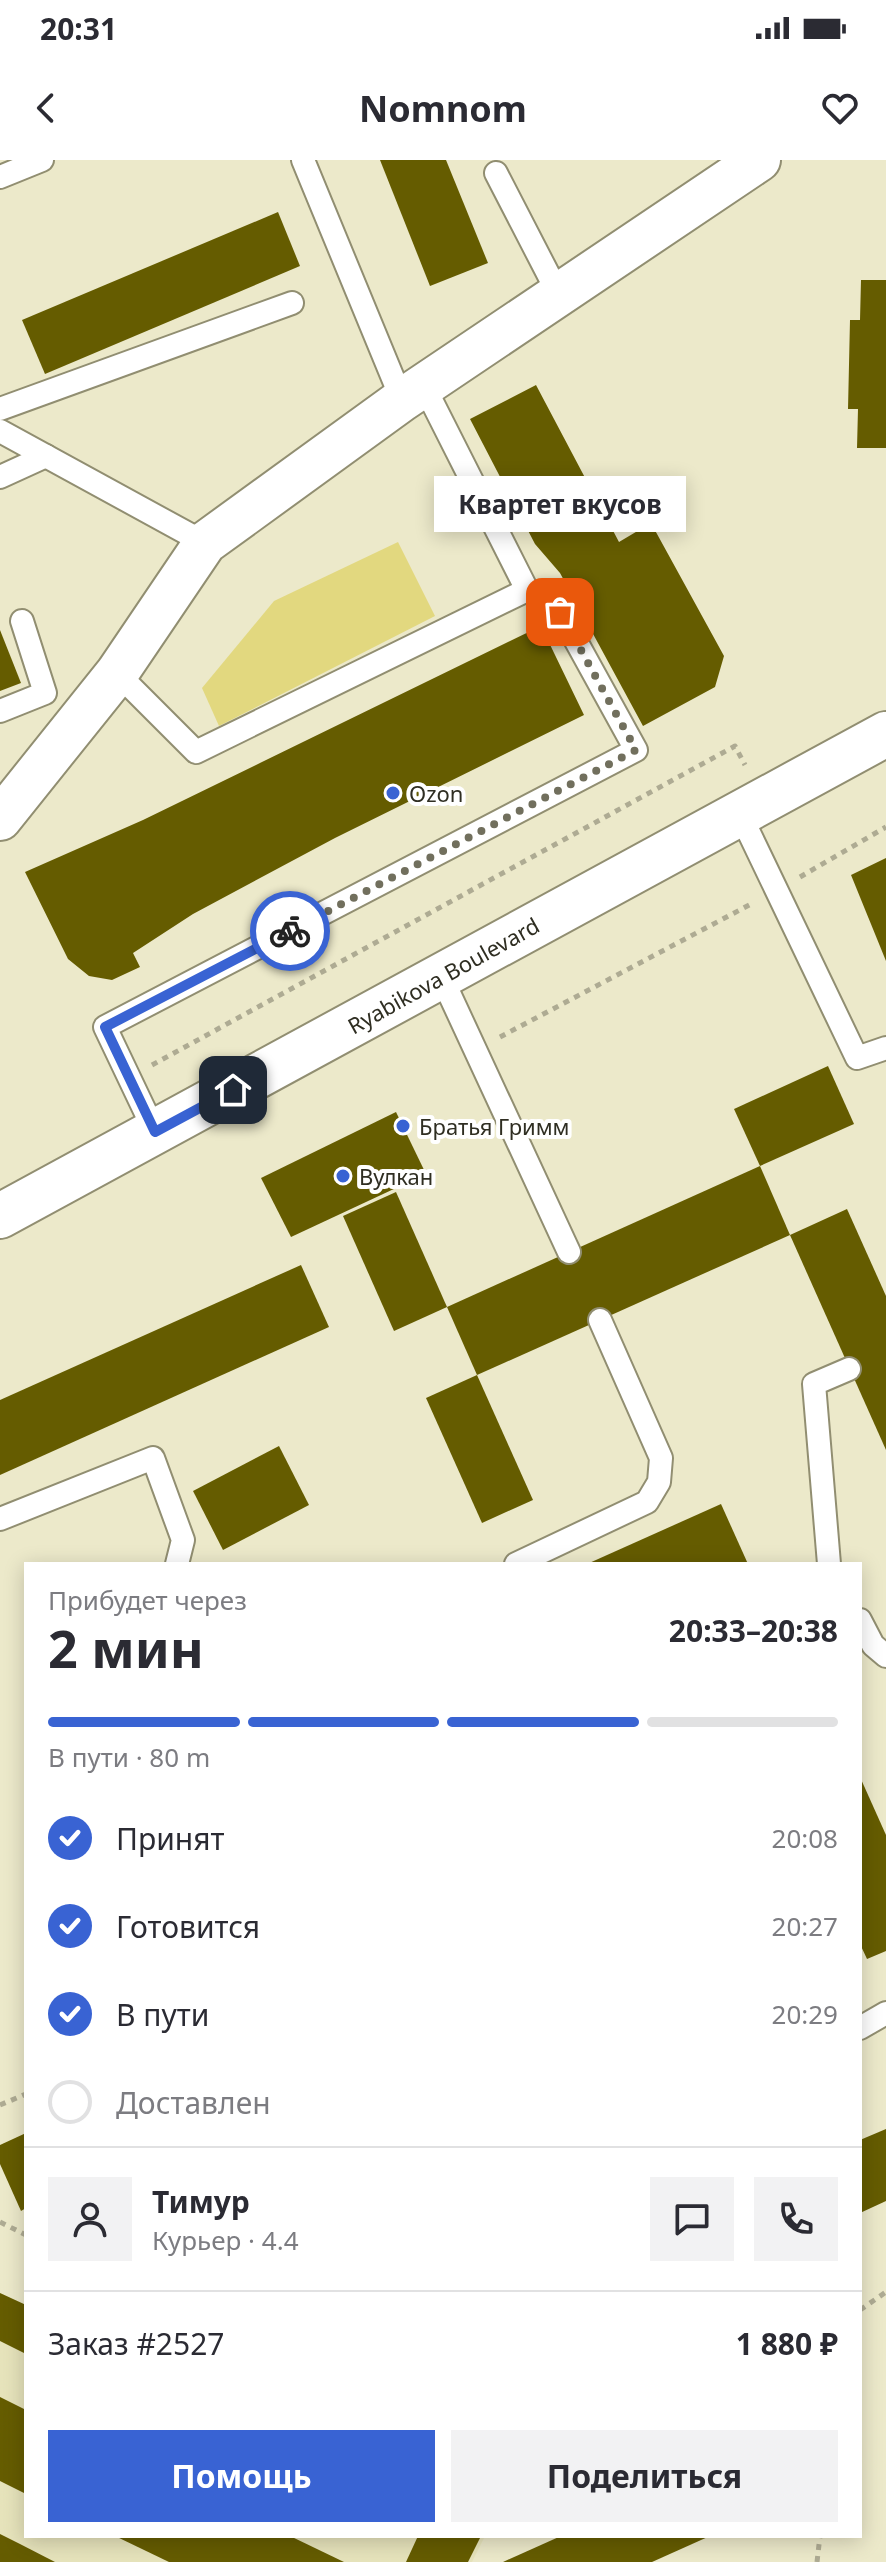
<!DOCTYPE html>
<html lang="ru">
<meta charset="utf-8">
<style>
:root{--surface:#fff;--page:#f2f2f3;--text:#2b2b33;--muted:#7c7c81;--line:#e1e1e2;--accent:#3963d3}
body{margin:0;font-family:"Noto Sans",sans-serif;background:var(--page);color:var(--text);height:100vh;display:flex;flex-direction:column;font-size:30px;white-space:nowrap}
*{box-sizing:border-box;margin:0}
p{font-size:26px;color:var(--muted)}
.icon{flex:none;width:44px;height:44px;fill:none;stroke:currentColor;stroke-width:2;stroke-linecap:round;stroke-linejoin:round}
.map{position:relative;flex:1;overflow:hidden}
.drawer{position:absolute;left:24px;top:1402px;width:838px;height:976px;display:flex;flex-direction:column;background:var(--surface);border-radius:0px;box-shadow:0 4px 20px #0003}
.drawer>*{flex:none}
.pin{position:absolute;display:grid;place-items:center;width:68px;height:68px;color:#fff;margin:-34px;border-radius:16px;box-shadow:0 4px 12px #0006}
.courier{position:absolute;display:grid;place-items:center;width:80px;height:80px;margin:-40px;border:6px solid #3963d3;border-radius:50%;background:#fff;color:#222;box-shadow:0 2px 10px #0007}
.bubble{position:absolute;height:56px;border-radius:0px;background:var(--surface);box-shadow:0 4px 20px #0003;font-size:26px;font-weight:700;line-height:56px;text-align:center}
.summary em{font-style:normal;font-weight:700}
.summary div{display:flex;flex-direction:column-reverse}
.summary{display:flex;align-items:center;justify-content:space-between;height:136px;padding:0 24px}
h1{font-size:52px;font-weight:700;line-height:60px}
.bar{display:grid;grid-template-columns:repeat(4,1fr);gap:12px 8px;align-content:center;height:96px;padding:0 24px}
.bar i{height:10px;border-radius:6px;background:var(--line)}
.bar .active{background:var(--accent)}
.bar p{grid-column:span 4}
.line{display:flex;align-items:center;gap:20px;padding:0 24px;border-top:2px solid var(--line)}
.line div{flex:1}
.round{display:grid;place-items:center;flex:none;width:84px;height:84px;border-radius:0px;background:var(--page)}
ol{padding:0 24px;list-style:none}
li{display:flex;align-items:center;gap:24px;height:88px}
li p{margin-inline-start:auto}
li .icon{padding:8px;border-radius:50%;background:var(--accent);color:#fff;stroke-width:4}
li:last-child{color:var(--muted)}
li i{width:44px;height:44px;border:4px solid var(--line);border-radius:50%}
.action{display:flex;gap:16px;margin-top:auto;padding:16px 24px}
.action a{flex:1;height:92px;border-radius:0px;background:var(--accent);color:#fff;font-size:32px;font-weight:700;line-height:92px;text-align:center}
.action a+a{background:var(--page);color:var(--text)}
.status{display:flex;justify-content:space-between;align-items:center;height:56px;padding:0 40px;background:var(--surface);direction:ltr}
.status svg{height:22px;fill:currentColor}
header{display:flex;justify-content:space-between;align-items:center;height:104px;padding:0 24px;background:var(--surface);font-size:36px;font-weight:700}
.map>svg:first-child{display:block}
</style>
<div class="status"><b>20:31</b><svg viewBox="0 0 49 12"><path d="M0 12V9h3v3zM5 12V6h3v6zM10 12V3h3v9zM15 12V0h3v12zM26 1h20v11H26zM47 4h2v5h-2z"/></svg></div>
<header><svg class="icon" aria-label="back" viewBox="0 0 24 24"><path d="M15 5l-7 7 7 7"/></svg>Nomnom<svg class="icon" aria-label="heart" viewBox="0 0 24 24"><path d="M12 20l-8-8c-3-5 5-10 8-4 3-6 11-1 8 4z"/></svg></header>
<div class="map">
<svg width="886" height="2402" viewBox="0 0 886 2402">
<rect width="100%" height="100%" fill="#ece9ca"/>
<path fill="#e6e3bb" d="M 0,2133 L 26,2145 L 26,2376 L 485,2376 L 472,2402 L 0,2402 Z"/>
<path fill="#e2d87f" d="M 398,382 L 435,456 L 219,566 L 202,528 L 274,441 Z"/>
<g fill="#655c00">
<path d="M 380,0 L 446,0 L 488,103 L 430,126 Z"/>
<path d="M 278,52 L 300,106 L 45,214 L 22,160 Z"/>
<path d="M 861,120 L 886,120 L 886,288 L 857,288 L 858,249 L 848,249 L 850,160 L 860,160 Z"/>
<path d="M 536,225 L 619,382 L 651,363 L 724,496 L 715,527 L 643,566 L 560,413 L 535,384 L 470,259 Z"/>
<path d="M 541,466 L 584,555 L 335,678 L 193,754 L 133,793 L 140,807 L 112,820 L 89,816 L 68,799 L 25,712 L 143,660 Z"/>
<path d="M 0,470 L 21,523 L 0,531 Z"/>
<path d="M 886,698 L 886,801 L 851,715 Z"/>
<path d="M 828,906 L 854,964 L 760,1006 L 734,949 Z"/>
<path d="M 396,952 L 426,1014 L 291,1077 L 261,1018 Z"/>
<path d="M 760,1006 L 790,1075 L 477,1215 L 447,1147 Z"/>
<path d="M 396,1032 L 447,1147 L 394,1171 L 343,1056 Z"/>
<path d="M 847,1049 L 886,1136 L 886,1290 L 790,1075 Z"/>
<path d="M 301,1105 L 329,1167 L 0,1315 L 0,1240 Z"/>
<path d="M 477,1215 L 533,1340 L 482,1363 L 426,1238 Z"/>
<path d="M 279,1286 L 309,1345 L 223,1390 L 193,1331 Z"/>
<path d="M 721,1344 L 748,1404 L 587,1404 Z"/>
<path d="M 860,1617 L 886,1675 L 886,1791 L 867,1799 L 860,1784 Z"/>
<path d="M 886,1969 L 886,2041 L 860,2053 L 860,1980 Z"/>
<path d="M 26,1973 L 26,2048 L 21,2051 L 0,2004 L 0,1985 Z"/>
<path d="M 0,2133 L 26,2145 L 26,2194 L 0,2181 Z"/>
<path d="M 0,2237 L 26,2250 L 26,2334 L 0,2321 Z"/>
<path d="M 0,2374 L 20,2384 L 55,2402 L 0,2402 Z"/>
<path d="M 115,2376 L 290,2376 L 344,2402 L 169,2402 Z"/>
<path d="M 418,2376 L 481,2376 L 468,2402 L 406,2402 Z"/>
<path d="M 561,2376 L 710,2376 L 652,2402 L 503,2402 Z"/>
</g>
<g fill="none" stroke-linecap="round" stroke-linejoin="round">
<g stroke="#918e71" stroke-width="26">
<g id="service">
<path d="M 303,0 L 402,240"/>
<path d="M 496,13 L 560,137"/>
<path d="M 0,17 L 42,0"/>
<path d="M 0,249 L 292,143"/>
<path d="M 0,271 L 205,383"/>
<path d="M 0,317 L 46,296"/>
<path d="M 117,513 L 196,592 L 527,430"/>
<path d="M 0,551 L 45,533 L 22,461"/>
<path d="M 740,654 L 857,898 L 886,888"/>
<path d="M 441,816 L 569,1092"/>
<path d="M 155,972 L 105,867 L 636,590 L 560,452 L 527,430 L 424,226"/>
<path d="M 0,1359 L 153,1298 L 183,1380 L 177,1404"/>
<path d="M 516,1404 L 647,1342 L 659,1322 L 661,1298 L 600,1160"/>
<path d="M 829,1404 L 814,1224 L 849,1209"/>
<path d="M 860,1460 L 873,1485 L 886,1496"/>
<path d="M 860,1868 L 886,1853"/>
</g>
</g>
<g stroke="#918e71" stroke-width="46">
<path id="minor" d="M 0,659 L 117,513 L 205,383 L 402,240 L 759,0"/>
</g>
<g stroke="#918e71" stroke-width="48">
<path id="tertiary" d="M 0,1056 L 886,574"/>
</g>
<g stroke="#aeab93" stroke-width="5" stroke-dasharray="6 6" stroke-linecap="butt">
<path d="M 800,717 L 886,667"/>
<path d="M 500,877 L 753,743"/>
<path d="M 152,905 L 735,586 L 745,605"/>
<path d="M 0,1945 L 26,1934"/>
<path d="M 0,2062 L 26,2075"/>
<path d="M 860,2150 L 886,2132"/>
<path d="M 817,2402 L 820,2376"/>
</g>
<use href="#service" stroke="#fff" stroke-width="22"/>
<use href="#minor" stroke="#fff" stroke-width="42"/>
<use href="#tertiary" stroke="#fff" stroke-width="44"/>
</g>
<g fill="none" stroke-linecap="round" stroke-linejoin="round">
<path stroke="#716f5d" stroke-width="8" stroke-dasharray="0 14.4" d="M 290,771 L 636,590 L 560,452"/>
<path stroke="#3963d3" stroke-width="10" d="M 233,930 L 155,972 L 105,867 L 290,771"/>
</g>
<g fill="#3963d3" stroke="#fff" stroke-width="3">
<circle cx="393" cy="633" r="8"/>
<circle cx="403" cy="966" r="8"/>
<circle cx="343" cy="1016" r="8"/>
</g>
<g text-anchor="middle" dominant-baseline="central" stroke-width="8" stroke-linejoin="round" paint-order="stroke">
<g font-size="22" fill="#2f2e22" stroke="#fff" text-anchor="start">
<text x="409" y="633">Ozon</text>
<text x="419" y="966">Братья Гримм</text>
<text x="359" y="1016">Вулкан</text>
</g>
<g font-size="22" fill="#2f2e22" stroke="#fff">
<text transform="translate(443 815) rotate(-29)">Ryabikova Boulevard</text>
</g>
</g>
</svg>
<div class="pin" style="left:560px;top:452px;background:#ea580c"><svg class="icon" aria-label="bag" viewBox="0 0 24 24"><path d="M5 8h14l-1 12H6zM9 8a3 3 0 0 1 6 0"/></svg></div>
<div class="pin" style="left:233px;top:930px;background:#1f2937"><svg class="icon" aria-label="home" viewBox="0 0 24 24"><path d="M3 11l9-7 9 7M6 9v11h12V9"/></svg></div>
<div class="courier" style="left:290px;top:771px"><svg class="icon" aria-label="bike" viewBox="0 0 24 24"><circle cx="6" cy="16" r="4"/><circle cx="18" cy="16" r="4"/><path d="M6 16l4-8h5l3 8M10 8l3 8H6M13 5h3"/></svg></div>
<div class="bubble" style="left:434px;top:316px;width:252px">Квартет вкусов</div>
<section class="drawer">
<div class="summary"><div><h1>2 мин</h1><p>Прибудет через</p></div><em>20:33–20:38</em></div>
<div class="bar"><i class="active"></i><i class="active"></i><i class="active"></i><i></i><p>В пути · 80 m</p></div>
<ol>
<li><svg class="icon" aria-label="check" viewBox="0 0 24 24"><path d="M5 12l5 5 9-10"/></svg>Принят<p>20:08</p></li>
<li><svg class="icon" aria-label="check" viewBox="0 0 24 24"><path d="M5 12l5 5 9-10"/></svg>Готовится<p>20:27</p></li>
<li><svg class="icon" aria-label="check" viewBox="0 0 24 24"><path d="M5 12l5 5 9-10"/></svg>В пути<p>20:29</p></li>
<li><i></i>Доставлен</li>
</ol>
<div class="line" style="height:144px"><a class="round"><svg class="icon" aria-label="person" viewBox="0 0 24 24"><circle cx="12" cy="8" r="4"/><path d="M4 21q1-7 8-7t8 7"/></svg></a><div><b>Тимур</b><p>Курьер · 4.4</p></div><a class="round"><svg class="icon" aria-label="chat" viewBox="0 0 24 24"><path d="M4 5h16v11H9l-5 4z"/></svg></a><a class="round"><svg class="icon" aria-label="phone" viewBox="0 0 24 24"><path d="M5 4h4l2 5-3 2q2 4 5 5l2-3 5 2v4C11 20 4 13 5 4z"/></svg></a></div>
<div class="line" style="height:104px"><div>Заказ #2527</div><b>1 880 ₽</b></div>
<div class="action"><a>Помощь</a><a>Поделиться</a></div>
</section>
</div>
